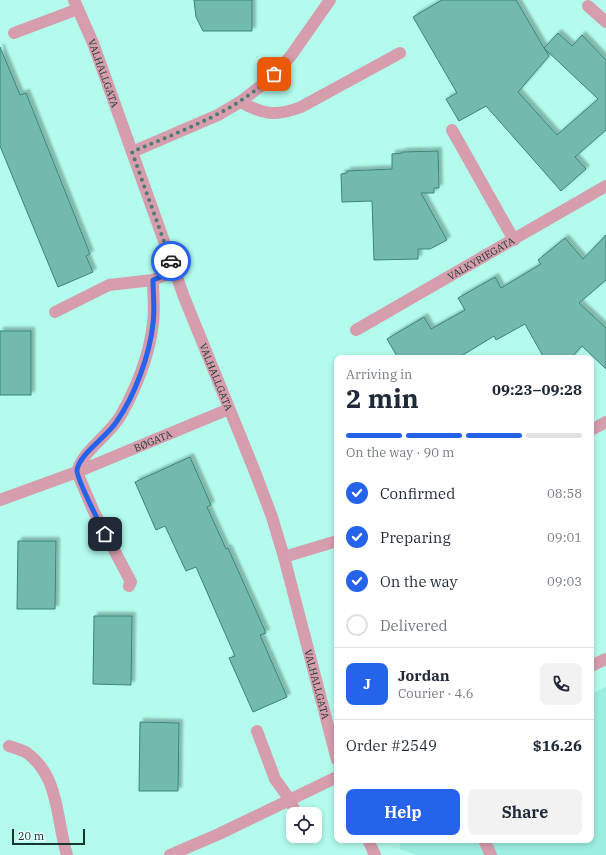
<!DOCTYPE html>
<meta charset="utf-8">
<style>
:root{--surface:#fff;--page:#f2f2f3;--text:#1f2937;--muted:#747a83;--line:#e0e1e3;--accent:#2563eb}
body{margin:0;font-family:"IBM Plex Serif",serif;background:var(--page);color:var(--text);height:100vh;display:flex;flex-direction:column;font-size:15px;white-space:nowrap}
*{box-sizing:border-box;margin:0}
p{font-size:13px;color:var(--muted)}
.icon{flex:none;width:22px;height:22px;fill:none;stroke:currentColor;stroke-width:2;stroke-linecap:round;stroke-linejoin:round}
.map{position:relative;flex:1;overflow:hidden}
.side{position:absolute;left:334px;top:355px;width:260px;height:488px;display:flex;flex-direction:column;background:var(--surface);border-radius:8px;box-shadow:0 2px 6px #0003}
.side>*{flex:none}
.controls{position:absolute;left:286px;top:807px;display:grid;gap:8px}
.controls a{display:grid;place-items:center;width:36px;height:36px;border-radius:8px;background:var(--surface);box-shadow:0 2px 6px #0003;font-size:20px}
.scale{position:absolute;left:12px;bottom:10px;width:73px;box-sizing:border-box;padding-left:4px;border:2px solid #173530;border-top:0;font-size:11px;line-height:14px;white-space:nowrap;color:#173530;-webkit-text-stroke:3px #e3fef8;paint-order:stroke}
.pin{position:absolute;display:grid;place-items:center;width:34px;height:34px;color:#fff;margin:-17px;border-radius:8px;box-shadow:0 2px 6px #0006}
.courier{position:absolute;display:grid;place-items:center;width:40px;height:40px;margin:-20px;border:3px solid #2563eb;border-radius:50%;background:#fff;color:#222;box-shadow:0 1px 5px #0007}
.summary em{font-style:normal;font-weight:700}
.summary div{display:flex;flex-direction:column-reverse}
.summary{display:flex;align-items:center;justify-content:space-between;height:68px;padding:0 12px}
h1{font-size:26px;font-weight:700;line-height:30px}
.bar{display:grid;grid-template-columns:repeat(4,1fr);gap:6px 4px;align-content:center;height:48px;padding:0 12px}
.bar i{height:5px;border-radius:3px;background:var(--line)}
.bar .active{background:var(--accent)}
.bar p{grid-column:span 4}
.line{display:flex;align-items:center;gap:10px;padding:0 12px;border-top:1px solid var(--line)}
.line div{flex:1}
.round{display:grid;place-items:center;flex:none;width:42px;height:42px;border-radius:8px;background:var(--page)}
ol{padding:0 12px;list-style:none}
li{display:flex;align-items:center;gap:12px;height:44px}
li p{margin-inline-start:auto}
li .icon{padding:4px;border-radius:50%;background:var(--accent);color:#fff;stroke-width:4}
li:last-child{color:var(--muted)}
li i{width:22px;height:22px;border:2px solid var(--line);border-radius:50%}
.cta{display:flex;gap:8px;margin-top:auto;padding:8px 12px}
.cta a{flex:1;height:46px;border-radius:8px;background:var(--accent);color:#fff;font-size:16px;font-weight:700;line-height:46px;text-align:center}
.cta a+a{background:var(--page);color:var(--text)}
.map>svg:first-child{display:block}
</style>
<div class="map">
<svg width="606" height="855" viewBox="0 0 606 855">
<defs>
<filter id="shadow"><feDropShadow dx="3.5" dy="-3.5" stdDeviation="1" flood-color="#0004"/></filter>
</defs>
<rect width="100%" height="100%" fill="#b2fbed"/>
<path fill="#9ceee0" d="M 606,687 L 606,855 L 416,855 L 400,849 L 399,840 L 591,840 L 591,694 Z"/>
<g fill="#73baae" stroke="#3b8378" fill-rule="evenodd" filter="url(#shadow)">
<path d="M 194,0 L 252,0 L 252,31 L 203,31 L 196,17 Z"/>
<path d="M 442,0 L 516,0 L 544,48 L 558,33 L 572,46 L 582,35 L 606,60 L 606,130 L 575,157 L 586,169 L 561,191 L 486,106 L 459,121 L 446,99 L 457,93 L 413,17 ZM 544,48 L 598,99 L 557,135 L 518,92 L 549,56 Z"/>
<path d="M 0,47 L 20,95 L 26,93 L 90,254 L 86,256 L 93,272 L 58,287 L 0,146 Z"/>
<path d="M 438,151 L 439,188 L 434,188 L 434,193 L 421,193 L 447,240 L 430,249 L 418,249 L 418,259 L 374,260 L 372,201 L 342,202 L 341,174 L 347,173 L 347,171 L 392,169 L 392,154 L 402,153 L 402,152 Z"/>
<path d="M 606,235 L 606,280 L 579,303 L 606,328 L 606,369 L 582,346 L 571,358 L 544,358 L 525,324 L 496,340 L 494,336 L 458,358 L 398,358 L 387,339 L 424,317 L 431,329 L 465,310 L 458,298 L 495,277 L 501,288 L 541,264 L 538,260 L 565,238 L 583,259 Z"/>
<rect x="0" y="331" width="31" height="64"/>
<path d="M 190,457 L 211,505 L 207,507 L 226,549 L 228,548 L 266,633 L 260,635 L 287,697 L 253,712 L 229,658 L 235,656 L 196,567 L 186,571 L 165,526 L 156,530 L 135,482 Z"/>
<path d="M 18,541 L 56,541 L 55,609 L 17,609 Z"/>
<path d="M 94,616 L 132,616 L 131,685 L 93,684 Z"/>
<path d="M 140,722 L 179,723 L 178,791 L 139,791 Z"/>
</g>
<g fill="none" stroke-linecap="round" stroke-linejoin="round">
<g stroke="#d69dac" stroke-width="12">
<path d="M 14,33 L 78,9"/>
<path d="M 240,102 C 263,114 275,117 301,107 L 400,53"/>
<path d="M 77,472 C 83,451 104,439 116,422 C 121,417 123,410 127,404 C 140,378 150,352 153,323 C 155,309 153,294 153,280"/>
<path d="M 257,731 L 275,779 L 290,800 L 296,814"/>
<path d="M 484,840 L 491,855"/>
</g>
<g stroke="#d69dac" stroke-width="12">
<path id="s1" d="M 74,0 L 93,43 L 184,297 L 255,472 L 272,517 L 284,557 L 337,760"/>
<path d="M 588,6 L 606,22"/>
<path d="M 452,130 L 514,240"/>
<path d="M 132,152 L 218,115 L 240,102 L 266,82 L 290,57 L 330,0"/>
<path d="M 55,312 L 109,285 L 153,280 L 175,271"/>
<path id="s2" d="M 356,330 L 606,186"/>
<path d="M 591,430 L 606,422"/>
<path d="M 77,472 L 94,512 L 131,582 L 129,586"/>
<path id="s3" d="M 0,500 L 77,472 L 229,409"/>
<path d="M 284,557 L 337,541"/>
<path d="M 9,746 C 15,748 22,750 27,753 C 60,777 56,820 67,855"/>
<path d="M 170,855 L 219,834 L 337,777"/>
</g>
<g stroke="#d69dac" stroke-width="12">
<path d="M 591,666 L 606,659"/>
<path d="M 368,840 L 375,855"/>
</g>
</g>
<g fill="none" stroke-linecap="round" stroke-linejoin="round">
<path stroke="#4d7a72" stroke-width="4" stroke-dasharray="0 7.2" d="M 171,261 L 132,152 C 182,130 235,113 274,74"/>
<path stroke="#2563eb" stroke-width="5" d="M 105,534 C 100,524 76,478 77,470 C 80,453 108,436 117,421 C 135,395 150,354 153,323 C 155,309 153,294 153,280 L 174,272 L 171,261"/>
</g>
<g text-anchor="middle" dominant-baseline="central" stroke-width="3" stroke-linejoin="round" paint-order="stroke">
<g font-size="10" fill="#173530" stroke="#e3fef8">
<text stroke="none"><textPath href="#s1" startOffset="79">VALHALLGATA</textPath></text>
<text stroke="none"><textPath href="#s2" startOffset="144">VALKYRIEGATA</textPath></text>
<text stroke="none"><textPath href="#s1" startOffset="403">VALHALLGATA</textPath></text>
<text stroke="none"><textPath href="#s3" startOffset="164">BØGATA</textPath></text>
<text stroke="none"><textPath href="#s1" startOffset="727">VALHALLGATA</textPath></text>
</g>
</g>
</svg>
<div class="controls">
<a><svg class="icon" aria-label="locate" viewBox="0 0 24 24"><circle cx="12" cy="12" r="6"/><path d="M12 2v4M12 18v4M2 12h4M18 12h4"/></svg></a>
</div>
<div class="scale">20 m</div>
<div class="pin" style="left:274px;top:74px;background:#ea580c"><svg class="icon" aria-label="bag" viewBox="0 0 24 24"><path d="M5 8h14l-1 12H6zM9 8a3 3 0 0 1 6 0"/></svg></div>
<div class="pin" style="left:105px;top:534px;background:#1f2937"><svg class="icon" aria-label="home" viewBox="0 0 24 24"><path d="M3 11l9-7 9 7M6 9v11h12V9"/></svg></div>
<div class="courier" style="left:171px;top:261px"><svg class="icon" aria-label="car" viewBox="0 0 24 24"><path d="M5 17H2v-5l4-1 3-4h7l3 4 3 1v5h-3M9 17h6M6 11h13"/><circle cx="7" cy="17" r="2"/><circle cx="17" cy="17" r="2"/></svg></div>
<section class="side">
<div class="summary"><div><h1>2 min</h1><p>Arriving in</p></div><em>09:23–09:28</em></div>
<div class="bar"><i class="active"></i><i class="active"></i><i class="active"></i><i></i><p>On the way · 90 m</p></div>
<ol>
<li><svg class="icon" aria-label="check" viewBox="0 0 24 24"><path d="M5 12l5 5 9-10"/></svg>Confirmed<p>08:58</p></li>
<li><svg class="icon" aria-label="check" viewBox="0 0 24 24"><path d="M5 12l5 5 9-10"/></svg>Preparing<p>09:01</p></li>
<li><svg class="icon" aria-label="check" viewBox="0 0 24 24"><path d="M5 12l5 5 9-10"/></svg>On the way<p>09:03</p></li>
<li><i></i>Delivered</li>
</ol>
<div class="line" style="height:72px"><b class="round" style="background:var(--accent);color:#fff">J</b><div><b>Jordan</b><p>Courier · 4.6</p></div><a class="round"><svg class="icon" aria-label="phone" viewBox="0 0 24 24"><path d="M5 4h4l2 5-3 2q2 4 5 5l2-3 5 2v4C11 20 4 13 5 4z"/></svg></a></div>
<div class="line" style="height:52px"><div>Order #2549</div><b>$16.26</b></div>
<div class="cta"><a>Help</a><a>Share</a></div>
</section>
</div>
